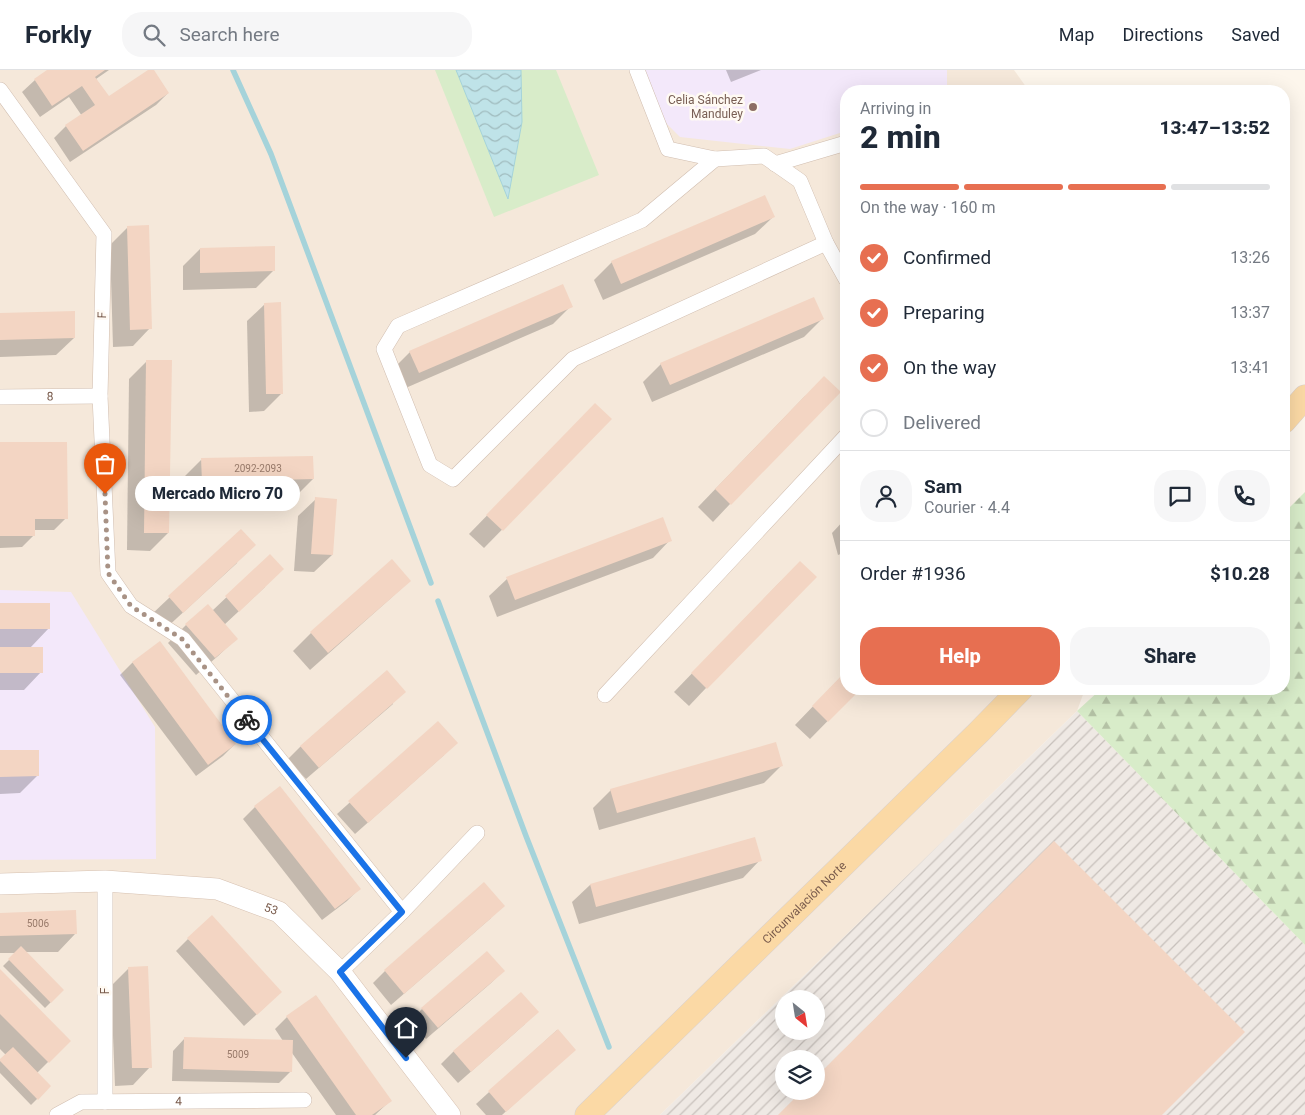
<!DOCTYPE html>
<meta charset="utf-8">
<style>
:root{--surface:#fff;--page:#f6f6f7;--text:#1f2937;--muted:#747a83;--line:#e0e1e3;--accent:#e76f51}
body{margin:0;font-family:Roboto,sans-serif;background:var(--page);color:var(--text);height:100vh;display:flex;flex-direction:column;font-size:19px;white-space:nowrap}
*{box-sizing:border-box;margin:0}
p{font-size:16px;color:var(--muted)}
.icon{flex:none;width:28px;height:28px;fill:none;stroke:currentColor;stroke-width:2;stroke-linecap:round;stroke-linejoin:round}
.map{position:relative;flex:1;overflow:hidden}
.side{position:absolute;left:840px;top:15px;width:450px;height:610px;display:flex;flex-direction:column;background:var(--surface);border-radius:20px;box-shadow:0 5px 20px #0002}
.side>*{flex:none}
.needle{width:32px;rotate:150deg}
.buttons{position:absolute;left:775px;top:920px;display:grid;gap:10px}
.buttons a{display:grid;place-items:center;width:50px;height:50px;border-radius:50%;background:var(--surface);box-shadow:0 5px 20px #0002;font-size:25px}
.pin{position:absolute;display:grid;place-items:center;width:42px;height:42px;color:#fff;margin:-51px -21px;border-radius:50% 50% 50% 0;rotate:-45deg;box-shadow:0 0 5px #0007}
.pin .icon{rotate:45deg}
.courier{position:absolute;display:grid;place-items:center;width:50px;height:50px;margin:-25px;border:4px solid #1a73e8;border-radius:50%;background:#fff;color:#222;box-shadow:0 1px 6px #0007}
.bubble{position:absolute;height:35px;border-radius:18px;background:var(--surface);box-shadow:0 5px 20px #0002;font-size:16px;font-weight:800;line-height:35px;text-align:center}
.head em{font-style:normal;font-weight:800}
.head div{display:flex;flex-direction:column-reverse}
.head{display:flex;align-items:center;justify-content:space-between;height:85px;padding:0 20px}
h1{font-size:32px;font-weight:800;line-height:38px}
.bar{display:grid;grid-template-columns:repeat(4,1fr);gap:8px 5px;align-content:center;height:60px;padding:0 20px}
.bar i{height:6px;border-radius:4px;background:var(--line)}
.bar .selected{background:var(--accent)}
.bar p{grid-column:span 4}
.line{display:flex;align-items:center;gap:12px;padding:0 20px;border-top:1px solid var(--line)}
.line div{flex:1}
.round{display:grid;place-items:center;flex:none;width:52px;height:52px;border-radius:20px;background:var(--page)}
ol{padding:0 20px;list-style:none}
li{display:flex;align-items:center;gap:15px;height:55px}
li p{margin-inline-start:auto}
li .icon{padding:5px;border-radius:50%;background:var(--accent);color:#fff;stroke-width:4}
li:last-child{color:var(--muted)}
li i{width:28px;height:28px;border:2px solid var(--line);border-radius:50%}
.action{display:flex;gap:10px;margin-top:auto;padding:10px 20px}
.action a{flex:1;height:58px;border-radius:20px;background:var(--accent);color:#fff;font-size:20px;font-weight:800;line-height:58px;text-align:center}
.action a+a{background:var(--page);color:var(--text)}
header{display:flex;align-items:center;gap:30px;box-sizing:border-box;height:70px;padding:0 25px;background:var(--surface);border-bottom:1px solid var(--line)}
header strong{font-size:24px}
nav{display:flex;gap:28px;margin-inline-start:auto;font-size:18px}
.search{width:350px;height:45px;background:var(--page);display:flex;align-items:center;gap:12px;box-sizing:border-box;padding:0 18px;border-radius:20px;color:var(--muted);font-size:19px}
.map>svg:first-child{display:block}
</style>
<header>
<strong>Forkly</strong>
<div class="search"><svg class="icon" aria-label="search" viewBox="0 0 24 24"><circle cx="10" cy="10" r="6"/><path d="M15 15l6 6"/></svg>Search here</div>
<nav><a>Map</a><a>Directions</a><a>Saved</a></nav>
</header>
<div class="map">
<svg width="1305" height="1045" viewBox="0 0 1305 1045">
<defs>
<pattern id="industrial-furrows" width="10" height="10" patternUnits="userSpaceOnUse" patternTransform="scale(1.25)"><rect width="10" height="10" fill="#efe9e4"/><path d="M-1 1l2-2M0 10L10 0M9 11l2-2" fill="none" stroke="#c7c0bb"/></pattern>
<pattern id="forest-firs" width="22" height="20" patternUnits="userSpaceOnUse" patternTransform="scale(1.25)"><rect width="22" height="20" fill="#d8ecc9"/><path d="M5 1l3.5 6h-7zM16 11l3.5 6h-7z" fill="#b4c2a5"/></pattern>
<pattern id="water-waves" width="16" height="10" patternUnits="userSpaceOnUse" patternTransform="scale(1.25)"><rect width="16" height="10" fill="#bfe3e8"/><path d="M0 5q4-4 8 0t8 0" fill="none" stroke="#a0bbbe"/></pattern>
</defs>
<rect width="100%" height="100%" fill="#fdf6ec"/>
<path fill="#f5e8da" d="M 0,0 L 1014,0 L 1029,21 L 846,21 L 846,619 L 1085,619 L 1077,641 L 660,1045 L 0,1045 Z"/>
<path fill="url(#industrial-furrows)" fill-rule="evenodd" d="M 1077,641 L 1305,875 L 1305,1045 L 660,1045 ZM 784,929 L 816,929 L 816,961 L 784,961 ZM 784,989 L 816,989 L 816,1021 L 784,1021 Z"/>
<g fill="#f3e8fa">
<path d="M 645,0 L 947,0 L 947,21 L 846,21 L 846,61 L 790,79 L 680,67 L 665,52 Z"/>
<path d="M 0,520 L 71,522 L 155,657 L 156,789 L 0,790 Z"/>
</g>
<path fill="#d8ecc9" d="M 435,0 L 556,0 L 599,105 L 494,147 Z"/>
<path fill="url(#forest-firs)" d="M 1305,422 L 1305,875 L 1077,641 L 1101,619 L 1284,619 L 1284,443 Z"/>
<path fill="url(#water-waves)" stroke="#a5d3da" d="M 456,0 L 521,0 L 522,52 L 508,129 Z"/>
<g fill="#0003">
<path d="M 49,0 L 109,0 L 96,9 L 109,28 L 151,0 L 153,0 L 168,23 L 156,35 L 70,92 L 54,68 L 66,56 L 82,46 L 69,27 L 40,47 L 22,22 L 35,10 Z"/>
<path d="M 726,0 L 761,0 L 731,12 Z"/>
<path d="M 773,147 L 755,164 L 603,230 L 594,210 L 612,192 Z"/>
<path d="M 128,157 L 150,258 L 133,276 L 113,277 L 110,175 Z"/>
<path d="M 200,179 L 274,200 L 256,218 L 183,220 L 183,196 Z"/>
<path d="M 265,234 L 282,323 L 264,341 L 249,342 L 247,251 Z"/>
<path d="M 571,236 L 553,254 L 401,320 L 392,300 L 410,282 Z"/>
<path d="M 0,244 L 74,268 L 56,285 L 0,287 Z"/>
<path d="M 822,249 L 804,267 L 652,332 L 643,312 L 661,294 Z"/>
<path d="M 147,291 L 168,463 L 150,481 L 127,480 L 129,309 Z"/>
<path d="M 806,325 L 730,434 L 713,452 L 698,437 Z"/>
<path d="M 610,349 L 484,478 L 469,464 L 578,352 Z"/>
<path d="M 0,374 L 66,448 L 54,460 L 34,460 L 34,465 L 22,477 L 0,478 Z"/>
<path d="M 201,390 L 313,409 L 295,427 L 184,429 L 184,407 Z"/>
<path d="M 316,429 L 332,485 L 314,502 L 294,501 L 298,446 Z"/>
<path d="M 846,448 L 846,482 L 838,485 L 832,463 Z"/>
<path d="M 241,460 L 237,493 L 165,559 L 151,545 Z"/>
<path d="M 670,470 L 653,488 L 497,547 L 489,526 L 507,509 Z"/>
<path d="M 270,486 L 265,517 L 224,555 L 236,569 L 218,586 L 196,605 L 168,573 L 186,555 L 208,536 L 212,541 Z"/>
<path d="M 392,491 L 409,511 L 391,528 L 310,600 L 293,581 L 311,563 Z"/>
<path d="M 782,510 L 706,618 L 689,636 L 674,622 Z"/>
<path d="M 0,534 L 49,558 L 30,578 L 41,602 L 24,620 L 0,620 Z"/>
<path d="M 160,573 L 235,674 L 223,686 L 196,706 L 120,605 L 132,593 Z"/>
<path d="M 387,601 L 393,634 L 306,709 L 288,689 L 300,677 Z"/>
<path d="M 846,602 L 846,619 L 859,619 L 810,669 L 795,655 Z"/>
<path d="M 438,653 L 444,685 L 355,764 L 337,744 Z"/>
<path d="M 0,682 L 37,706 L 20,723 L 0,724 Z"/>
<path d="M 781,696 L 764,713 L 599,760 L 593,738 L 611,720 Z"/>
<path d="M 280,718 L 359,819 L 347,831 L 322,850 L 243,749 L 255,737 Z"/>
<path d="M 754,768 L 760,790 L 743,808 L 579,854 L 572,832 L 590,815 Z"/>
<path d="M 484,814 L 491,848 L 391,935 L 373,913 L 385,901 Z"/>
<path d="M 0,844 L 75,864 L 58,882 L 25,882 L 63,920 L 45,938 L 3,896 L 16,883 L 0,883 Z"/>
<path d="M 188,869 L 268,934 L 244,956 L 176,881 Z"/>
<path d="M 129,898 L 150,997 L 133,1015 L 115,1016 L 111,916 Z"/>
<path d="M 0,901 L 69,971 L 37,1003 L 50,1016 L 31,1035 L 0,1003 L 0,991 L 6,985 L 0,979 Z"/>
<path d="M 503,901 L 491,913 L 426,969 L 410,951 L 422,939 Z"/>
<path d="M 521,923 L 525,954 L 458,1013 L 441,994 L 453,982 Z"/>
<path d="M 316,926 L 390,1031 L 375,1045 L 336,1045 L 292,983 L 291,1001 L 279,1013 L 172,1011 L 173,981 L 185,968 L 283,971 L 275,959 L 287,947 Z"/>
<path d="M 557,960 L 562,991 L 502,1045 L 486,1045 L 476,1034 Z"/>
</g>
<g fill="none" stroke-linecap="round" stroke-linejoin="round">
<g stroke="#a5d3da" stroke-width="5.5">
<path d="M 233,0 L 271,84 L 431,513"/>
<path d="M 438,531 L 526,766 L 609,977"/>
</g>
</g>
<g fill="#f3d5c3">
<path d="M 47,0 L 105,0 L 95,7 L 109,26 L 148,0 L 154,0 L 169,23 L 83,81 L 65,55 L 95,35 L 82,16 L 52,36 L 34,9 Z"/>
<path d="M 765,125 L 775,147 L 621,214 L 611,191 Z"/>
<path d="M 149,155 L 152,259 L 130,260 L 127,156 Z"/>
<path d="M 275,176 L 275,201 L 200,203 L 200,178 Z"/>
<path d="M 563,214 L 573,237 L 419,303 L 409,281 Z"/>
<path d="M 814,227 L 824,249 L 670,315 L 660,293 Z"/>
<path d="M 281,232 L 283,324 L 266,324 L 264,233 Z"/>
<path d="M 75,241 L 75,268 L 0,270 L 0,243 Z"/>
<path d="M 146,290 L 172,290 L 169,463 L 144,463 Z"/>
<path d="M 824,306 L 841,322 L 731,435 L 715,419 Z"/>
<path d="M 595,333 L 612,349 L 503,461 L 486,445 Z"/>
<path d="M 0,372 L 67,372 L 68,449 L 35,449 L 35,466 L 0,466 Z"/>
<path d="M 313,386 L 314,409 L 202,412 L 201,388 Z"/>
<path d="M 315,427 L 337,429 L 333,485 L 311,484 Z"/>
<path d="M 663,447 L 672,471 L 515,530 L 506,507 Z"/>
<path d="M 241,459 L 256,475 L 183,543 L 168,526 Z"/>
<path d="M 270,484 L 284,499 L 239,542 L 225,526 Z"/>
<path d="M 392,489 L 411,511 L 328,583 L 310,562 Z"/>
<path d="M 800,491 L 817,507 L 707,619 L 691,603 Z"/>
<rect x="0" y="533" width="50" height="26"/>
<path d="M 208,534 L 238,569 L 215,588 L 185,554 Z"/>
<path d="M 160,571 L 236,674 L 208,695 L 132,592 Z"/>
<rect x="0" y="577" width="43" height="26"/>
<path d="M 387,600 L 406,622 L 319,698 L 300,676 Z"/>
<path d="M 846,601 L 846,619 L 861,619 L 828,652 L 812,636 Z"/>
<path d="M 438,651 L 458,673 L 368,753 L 348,731 Z"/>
<path d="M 776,672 L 783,696 L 617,743 L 610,719 Z"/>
<path d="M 0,680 L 39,680 L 39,706 L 0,707 Z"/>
<path d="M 280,716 L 361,819 L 335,839 L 254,736 Z"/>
<path d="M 755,767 L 762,791 L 596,837 L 590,814 Z"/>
<path d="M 1054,771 L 1245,962 L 1162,1045 L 778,1045 L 802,1021 L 816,1021 L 816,1007 Z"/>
<path d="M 484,812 L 505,836 L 404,924 L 384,900 Z"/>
<path d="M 76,840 L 77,864 L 0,866 L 0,843 Z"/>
<path d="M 212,845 L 282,922 L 257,945 L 187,868 Z"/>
<path d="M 21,876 L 64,920 L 51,933 L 8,889 Z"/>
<path d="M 487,881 L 505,901 L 438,958 L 421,938 Z"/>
<path d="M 148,896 L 152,998 L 132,998 L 128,897 Z"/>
<path d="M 0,899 L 71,971 L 49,993 L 0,944 Z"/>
<path d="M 521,922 L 539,942 L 471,1002 L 453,981 Z"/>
<path d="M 316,925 L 392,1031 L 372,1045 L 356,1045 L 286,946 Z"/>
<path d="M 558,959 L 576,980 L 506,1042 L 488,1021 Z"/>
<path d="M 184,967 L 293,970 L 292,1002 L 183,999 Z"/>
<path d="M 13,977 L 51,1016 L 38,1030 L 0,991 L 0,989 Z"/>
</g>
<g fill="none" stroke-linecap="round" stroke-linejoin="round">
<g stroke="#d1beb0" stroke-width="16">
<g id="street">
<path d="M 637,0 L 668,79 L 715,89 L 764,86 L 800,111 L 826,173 L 846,209"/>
<path d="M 0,20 L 104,164 L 100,326 L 108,503 L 131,536 L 183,569 L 402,842"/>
<path d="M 715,89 L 642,150 L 398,256 L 384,279 L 430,395 L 453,409 L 573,289 L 826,173"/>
<path d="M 775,94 L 846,73"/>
<path id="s1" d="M 0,327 L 100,326"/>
<path d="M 605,625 L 846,366"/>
<path d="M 340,902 L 402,842 L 477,763"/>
<path d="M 105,1032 L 105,811"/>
<path id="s2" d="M 57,1045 L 81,1032 L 304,1030"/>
</g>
</g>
<g stroke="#d6c0b0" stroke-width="22">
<g id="secondary">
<path id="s3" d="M 0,814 L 105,811 L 217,819 L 279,842 L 340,902 L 450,1045"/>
</g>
</g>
<g stroke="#dad1cd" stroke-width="25">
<g id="primary">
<path d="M 1284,351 L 1305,327"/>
<path id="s4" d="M 587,1045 L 979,662 L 1021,619"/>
</g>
</g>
<use href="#street" stroke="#fff" stroke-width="15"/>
<use href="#secondary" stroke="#fff" stroke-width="21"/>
<use href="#primary" stroke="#fbd9a5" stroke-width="24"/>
</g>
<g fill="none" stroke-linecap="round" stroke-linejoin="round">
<path stroke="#a89285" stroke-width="5" stroke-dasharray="0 9" d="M 105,424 L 108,503 L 131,536 L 182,569 L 247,650"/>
<path stroke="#1a73e8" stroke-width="6" d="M 247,650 L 402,842 L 340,902 L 406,988"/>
</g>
<circle fill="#8d6e63" stroke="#fffaf3" stroke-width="2" cx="753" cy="37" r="5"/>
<g text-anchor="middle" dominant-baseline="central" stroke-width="5" stroke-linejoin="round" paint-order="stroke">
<g font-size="10" fill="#987a6a">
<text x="258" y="398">2092-2093</text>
<text x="38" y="853">5006</text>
<text x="238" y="984">5009</text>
</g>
<g font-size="12" fill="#785e54" stroke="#fffaf3" text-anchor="end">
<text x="743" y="30">Celia Sánchez<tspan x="743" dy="14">Manduley</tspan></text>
</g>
<g font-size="12" fill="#7a5c4d" stroke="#fffaf3">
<text transform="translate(102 245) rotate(-89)">F</text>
<text stroke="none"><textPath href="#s1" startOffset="50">8</textPath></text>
<text stroke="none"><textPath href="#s4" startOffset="304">Circunvalación Norte</textPath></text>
<text stroke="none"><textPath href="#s3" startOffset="275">53</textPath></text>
<text transform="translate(105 921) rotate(-90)">F</text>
<text stroke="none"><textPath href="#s2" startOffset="125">4</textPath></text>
</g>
</g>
</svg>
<div class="buttons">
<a><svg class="needle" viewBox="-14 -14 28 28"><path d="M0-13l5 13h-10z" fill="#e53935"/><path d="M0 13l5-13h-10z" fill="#747a83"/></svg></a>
<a><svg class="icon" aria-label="layers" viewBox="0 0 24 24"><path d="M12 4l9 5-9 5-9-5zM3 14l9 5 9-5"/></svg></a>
</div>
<div class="pin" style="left:105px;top:424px;background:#ea580c"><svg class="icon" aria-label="bag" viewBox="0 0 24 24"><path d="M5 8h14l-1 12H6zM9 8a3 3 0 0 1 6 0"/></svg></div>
<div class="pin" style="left:406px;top:988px;background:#1f2937"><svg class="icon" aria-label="home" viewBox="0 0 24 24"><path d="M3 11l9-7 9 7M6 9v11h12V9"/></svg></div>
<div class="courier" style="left:247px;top:650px"><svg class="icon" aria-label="bike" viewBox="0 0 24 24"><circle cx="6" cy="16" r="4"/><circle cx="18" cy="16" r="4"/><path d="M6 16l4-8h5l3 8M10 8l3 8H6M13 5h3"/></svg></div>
<div class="bubble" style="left:135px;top:406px;width:165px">Mercado Micro 70</div>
<section class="side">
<div class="head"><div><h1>2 min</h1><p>Arriving in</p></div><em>13:47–13:52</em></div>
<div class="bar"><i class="selected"></i><i class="selected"></i><i class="selected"></i><i></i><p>On the way · 160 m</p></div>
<ol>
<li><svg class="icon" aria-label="check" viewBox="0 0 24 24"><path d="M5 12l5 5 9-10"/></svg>Confirmed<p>13:26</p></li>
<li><svg class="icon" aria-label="check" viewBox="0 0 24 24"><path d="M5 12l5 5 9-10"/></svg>Preparing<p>13:37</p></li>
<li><svg class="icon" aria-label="check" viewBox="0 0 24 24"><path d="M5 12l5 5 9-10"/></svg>On the way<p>13:41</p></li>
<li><i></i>Delivered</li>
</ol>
<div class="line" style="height:90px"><a class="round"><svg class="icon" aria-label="person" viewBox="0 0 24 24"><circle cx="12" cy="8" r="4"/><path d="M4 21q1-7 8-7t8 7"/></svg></a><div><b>Sam</b><p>Courier · 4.4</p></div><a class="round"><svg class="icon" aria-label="chat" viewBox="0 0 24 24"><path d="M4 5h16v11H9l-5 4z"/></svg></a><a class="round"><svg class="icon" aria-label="phone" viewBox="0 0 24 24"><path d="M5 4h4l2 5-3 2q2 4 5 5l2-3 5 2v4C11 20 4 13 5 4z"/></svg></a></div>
<div class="line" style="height:65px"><div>Order #1936</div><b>$10.28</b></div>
<div class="action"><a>Help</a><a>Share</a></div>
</section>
</div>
